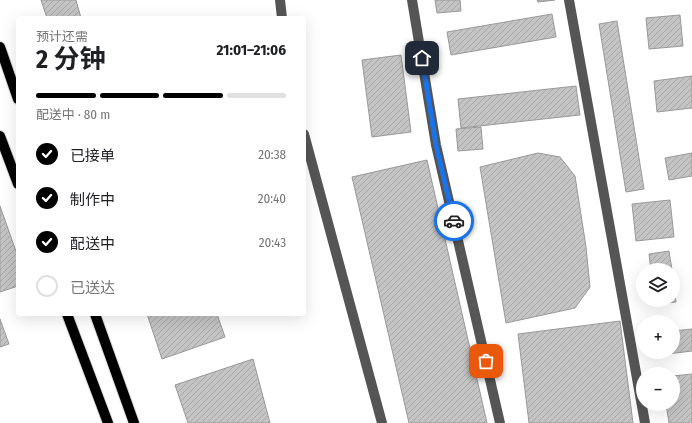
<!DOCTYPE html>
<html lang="zh">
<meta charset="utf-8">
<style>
:root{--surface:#fff;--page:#f6f6f6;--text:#202124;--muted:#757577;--line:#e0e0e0;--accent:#000}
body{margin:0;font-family:"Fira Sans Condensed","Noto Sans SC",sans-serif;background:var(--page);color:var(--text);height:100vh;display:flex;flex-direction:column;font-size:15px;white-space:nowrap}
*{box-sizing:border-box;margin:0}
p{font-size:13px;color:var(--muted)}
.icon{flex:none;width:22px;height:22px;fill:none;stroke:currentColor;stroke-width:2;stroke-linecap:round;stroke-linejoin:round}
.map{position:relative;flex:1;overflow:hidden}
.panel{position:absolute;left:16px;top:16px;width:290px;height:300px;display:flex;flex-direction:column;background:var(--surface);border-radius:4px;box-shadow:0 4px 16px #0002}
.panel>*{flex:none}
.fabs{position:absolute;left:636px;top:263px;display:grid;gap:8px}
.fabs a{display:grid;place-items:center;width:44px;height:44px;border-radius:50%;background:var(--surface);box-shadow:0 4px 16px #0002;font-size:20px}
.pin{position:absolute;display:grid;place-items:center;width:34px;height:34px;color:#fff;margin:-17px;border-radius:8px;box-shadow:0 2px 6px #0006}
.courier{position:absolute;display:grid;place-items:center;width:40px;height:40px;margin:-20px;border:3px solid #1a73e8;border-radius:50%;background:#fff;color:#222;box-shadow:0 1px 5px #0007}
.head em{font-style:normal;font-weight:700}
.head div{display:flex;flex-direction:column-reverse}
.head{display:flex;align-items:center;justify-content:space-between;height:68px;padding:0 20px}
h1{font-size:26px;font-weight:700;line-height:30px}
.bar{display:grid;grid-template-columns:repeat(4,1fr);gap:6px 4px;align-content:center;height:48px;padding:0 20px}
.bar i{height:5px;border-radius:3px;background:var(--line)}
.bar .on{background:var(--accent)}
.bar p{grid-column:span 4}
ol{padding:0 20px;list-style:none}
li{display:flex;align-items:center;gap:12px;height:44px}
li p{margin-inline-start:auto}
li .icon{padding:4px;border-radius:50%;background:var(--accent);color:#fff;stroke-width:4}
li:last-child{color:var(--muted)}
li i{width:22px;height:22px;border:2px solid var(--line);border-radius:50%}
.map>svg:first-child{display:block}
</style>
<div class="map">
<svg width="692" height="423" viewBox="0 0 692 423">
<defs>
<pattern id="building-hatch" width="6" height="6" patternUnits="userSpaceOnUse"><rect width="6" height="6" fill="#c4c4c4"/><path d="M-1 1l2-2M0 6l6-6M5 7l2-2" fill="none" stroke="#a7a7a7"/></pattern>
</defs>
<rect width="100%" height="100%" fill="#fff"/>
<g fill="url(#building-hatch)" stroke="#999">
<path d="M 41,0 L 76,0 L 81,18 L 47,18 Z"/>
<path d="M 435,0 L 460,0 L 461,11 L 437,13 Z"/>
<path d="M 537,0 L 555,0 L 538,2 Z"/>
<path d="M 552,14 L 556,37 L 451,55 L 447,32 Z"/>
<path d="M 680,15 L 683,46 L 649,49 L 646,18 Z"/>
<path d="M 617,21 L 644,189 L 626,192 L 599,24 Z"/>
<path d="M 401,55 L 411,132 L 372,137 L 362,60 Z"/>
<path d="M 692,76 L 692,108 L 657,112 L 654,81 Z"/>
<path d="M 576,86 L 580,115 L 461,128 L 458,99 Z"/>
<path d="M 481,127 L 483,149 L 458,151 L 456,129 Z"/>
<path d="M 538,153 L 560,157 L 575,176 L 586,247 L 590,287 L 575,308 L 506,323 L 480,167 Z"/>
<path d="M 692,153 L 692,176 L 669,180 L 665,158 Z"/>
<path d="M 427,160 L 487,423 L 409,423 L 352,177 Z"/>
<path d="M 670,200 L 674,237 L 636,241 L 632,204 Z"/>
<path d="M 0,206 L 18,257 L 18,286 L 0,292 Z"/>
<path d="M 669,251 L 672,270 L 651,270 L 649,254 Z"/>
<path d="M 673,280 L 676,302 L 656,304 L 655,300 L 673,300 Z"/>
<path d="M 147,314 L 217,314 L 225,337 L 162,359 Z"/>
<path d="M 0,319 L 9,344 L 0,347 Z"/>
<path d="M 620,321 L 633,423 L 529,423 L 518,334 Z"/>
<path d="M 692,329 L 692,351 L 659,355 L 658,352 L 673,352 L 673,331 Z"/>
<path d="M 253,359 L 270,423 L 188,423 L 175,385 Z"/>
<path d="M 692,374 L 692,423 L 669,423 L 666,404 L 673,404 L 673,376 Z"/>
</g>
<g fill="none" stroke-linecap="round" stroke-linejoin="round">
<g stroke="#dbdbdb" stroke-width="12">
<g id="major">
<path d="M 0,47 L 18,99"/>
<path d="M 0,136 L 18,184"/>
<path d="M 67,314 L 108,423"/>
<path d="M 95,314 L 134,423"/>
</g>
</g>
<g stroke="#555" stroke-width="10">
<path d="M 280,0 L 282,18"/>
<path d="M 412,0 L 436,145 L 500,423"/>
<path d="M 569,0 L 645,423"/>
<path d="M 304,134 L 382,423"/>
</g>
<use href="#major" stroke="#000" stroke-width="10"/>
</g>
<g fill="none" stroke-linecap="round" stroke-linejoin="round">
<path stroke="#595959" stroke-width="4" stroke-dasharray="0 7.2" d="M 454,221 L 486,361"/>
<path stroke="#1a73e8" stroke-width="5" d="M 422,58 L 436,145 L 454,221"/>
</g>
</svg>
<div class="fabs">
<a><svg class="icon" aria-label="layers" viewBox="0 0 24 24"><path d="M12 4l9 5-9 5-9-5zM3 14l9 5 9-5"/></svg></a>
<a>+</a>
<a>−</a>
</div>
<div class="pin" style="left:486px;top:361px;background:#ea580c"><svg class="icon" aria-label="bag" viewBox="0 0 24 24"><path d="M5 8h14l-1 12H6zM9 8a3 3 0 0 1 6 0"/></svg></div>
<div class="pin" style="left:422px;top:58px;background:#1f2937"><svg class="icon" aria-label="home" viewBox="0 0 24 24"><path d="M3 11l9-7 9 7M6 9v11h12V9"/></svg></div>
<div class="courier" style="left:454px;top:221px"><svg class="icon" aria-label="car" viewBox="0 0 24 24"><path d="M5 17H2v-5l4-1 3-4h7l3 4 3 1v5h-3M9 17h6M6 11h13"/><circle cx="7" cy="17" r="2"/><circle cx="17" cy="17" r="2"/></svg></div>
<section class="panel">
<div class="head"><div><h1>2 分钟</h1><p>预计还需</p></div><em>21:01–21:06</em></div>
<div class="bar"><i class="on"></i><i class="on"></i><i class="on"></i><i></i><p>配送中 · 80 m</p></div>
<ol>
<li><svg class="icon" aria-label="check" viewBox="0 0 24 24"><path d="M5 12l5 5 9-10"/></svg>已接单<p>20:38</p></li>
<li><svg class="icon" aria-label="check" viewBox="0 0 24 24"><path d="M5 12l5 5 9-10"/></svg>制作中<p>20:40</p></li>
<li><svg class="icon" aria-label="check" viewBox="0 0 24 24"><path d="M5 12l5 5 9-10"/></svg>配送中<p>20:43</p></li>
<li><i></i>已送达</li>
</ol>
</section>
</div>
